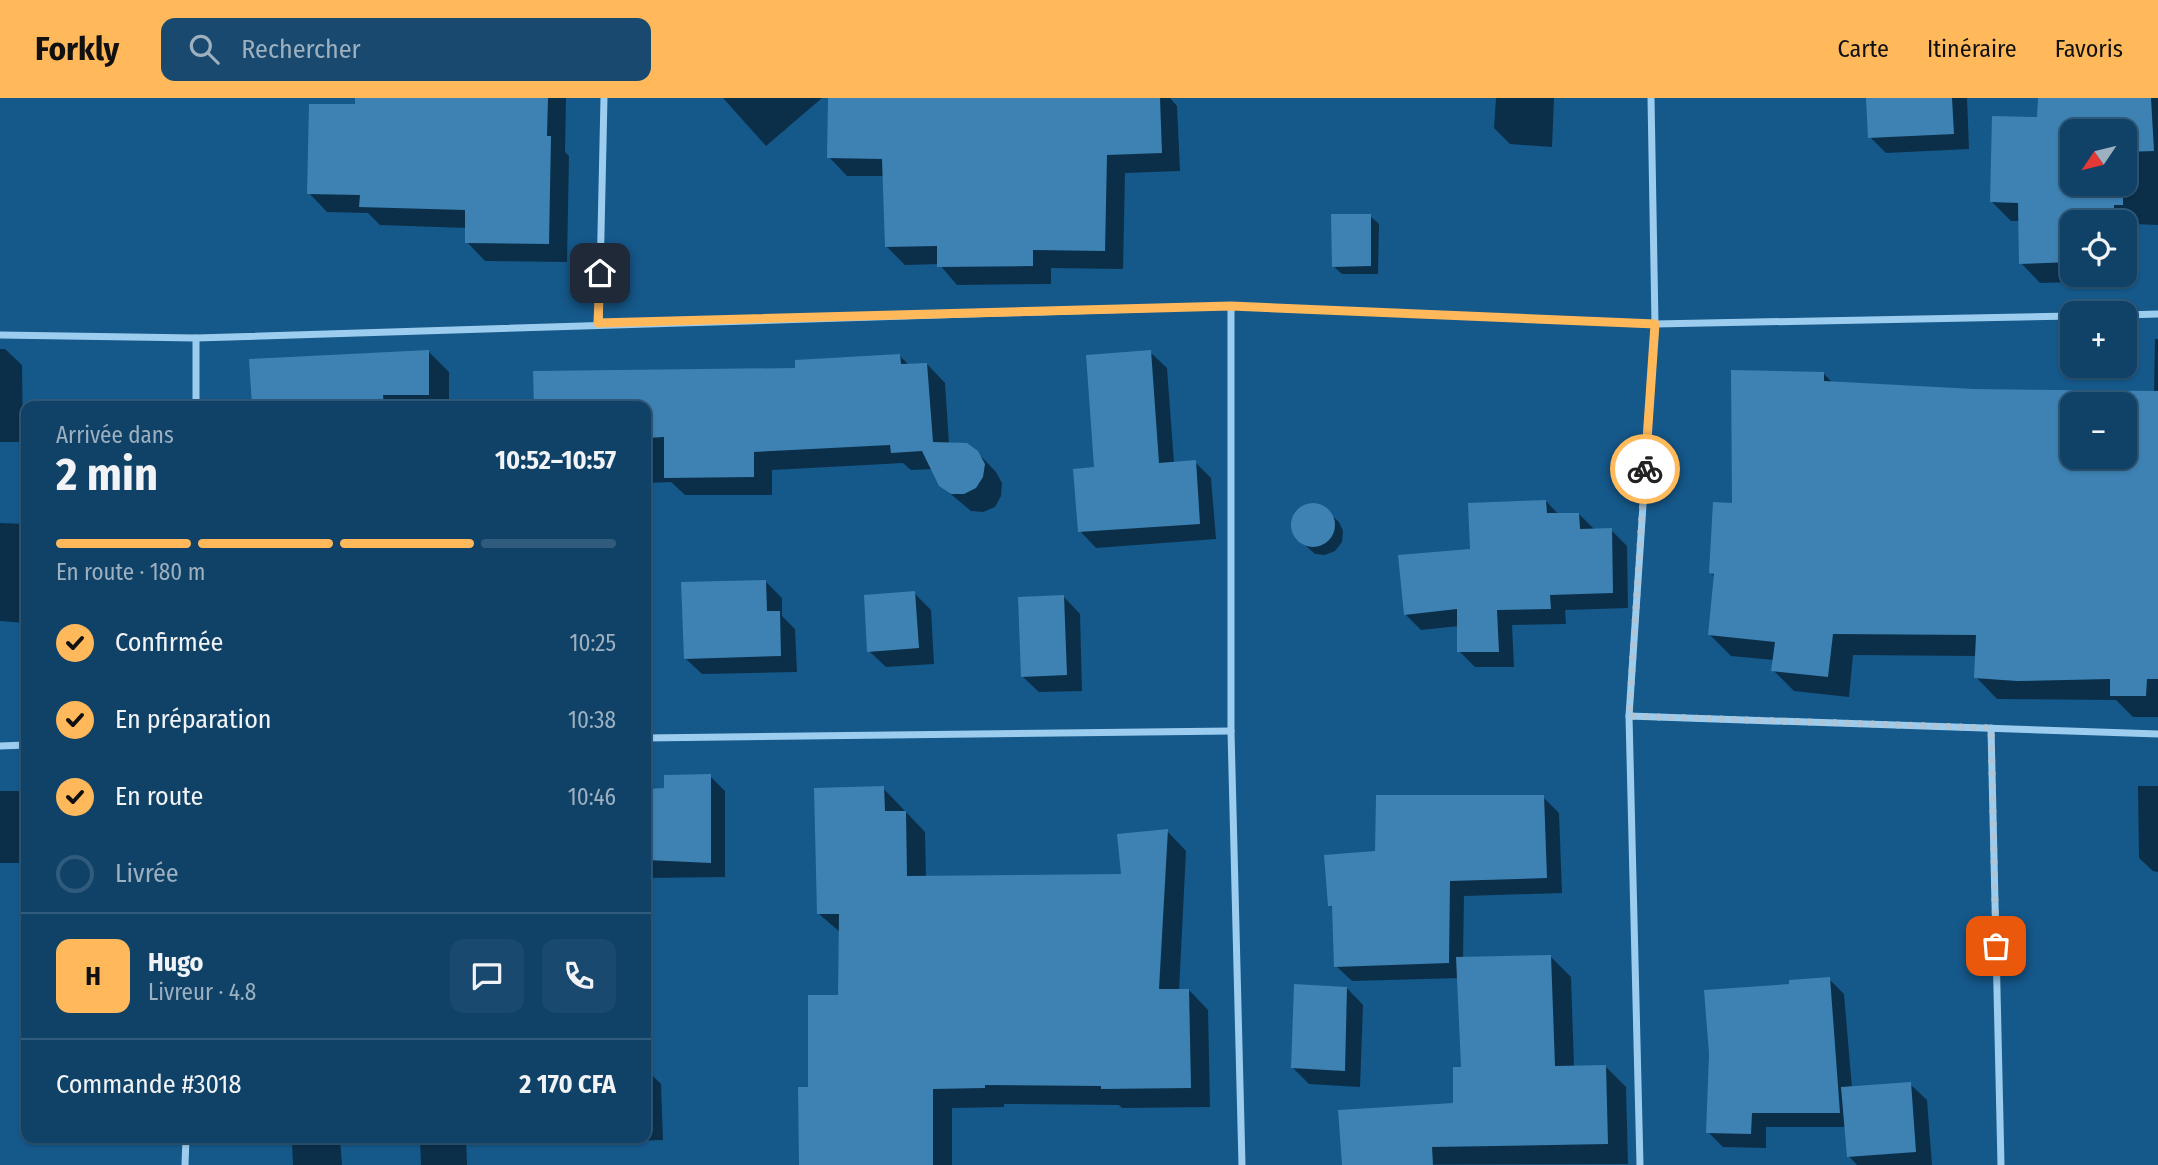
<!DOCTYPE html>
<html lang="fr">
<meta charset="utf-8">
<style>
:root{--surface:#104268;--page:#19496e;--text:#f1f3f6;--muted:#9cb0c0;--line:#305b7c;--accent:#ffb95b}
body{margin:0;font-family:"Fira Sans Condensed",sans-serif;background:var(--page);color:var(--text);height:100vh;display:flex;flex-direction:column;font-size:26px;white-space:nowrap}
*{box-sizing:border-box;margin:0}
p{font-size:23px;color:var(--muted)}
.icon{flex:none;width:38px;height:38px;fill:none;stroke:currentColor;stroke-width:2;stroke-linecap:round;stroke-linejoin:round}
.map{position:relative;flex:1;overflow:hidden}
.details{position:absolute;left:21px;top:303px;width:630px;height:742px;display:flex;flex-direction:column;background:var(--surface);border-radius:14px;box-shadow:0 2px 5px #0004,0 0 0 2px var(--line)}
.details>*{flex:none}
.needle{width:46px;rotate:235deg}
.buttons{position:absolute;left:2060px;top:21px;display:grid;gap:14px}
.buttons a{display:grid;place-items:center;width:77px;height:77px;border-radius:14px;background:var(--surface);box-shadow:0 2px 5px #0004,0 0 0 2px var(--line);font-size:35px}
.pin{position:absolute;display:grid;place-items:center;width:60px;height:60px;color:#fff;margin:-30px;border-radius:14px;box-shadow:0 4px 10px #0006}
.courier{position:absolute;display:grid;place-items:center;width:70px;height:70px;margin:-35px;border:5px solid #ffb95b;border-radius:50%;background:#fff;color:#222;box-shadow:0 2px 9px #0007}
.summary em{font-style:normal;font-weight:700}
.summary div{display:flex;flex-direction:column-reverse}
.summary{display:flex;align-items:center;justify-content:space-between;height:119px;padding:0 35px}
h1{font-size:46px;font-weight:700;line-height:52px}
.bar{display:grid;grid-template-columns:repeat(4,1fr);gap:10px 7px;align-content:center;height:84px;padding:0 35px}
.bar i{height:9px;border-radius:5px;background:var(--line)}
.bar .active{background:var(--accent)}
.bar p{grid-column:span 4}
.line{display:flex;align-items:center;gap:18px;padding:0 35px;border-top:2px solid var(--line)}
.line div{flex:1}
.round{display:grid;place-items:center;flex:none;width:74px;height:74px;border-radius:14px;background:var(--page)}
ol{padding:0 35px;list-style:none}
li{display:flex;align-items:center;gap:21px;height:77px}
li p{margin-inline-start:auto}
li .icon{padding:7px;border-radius:50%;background:var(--accent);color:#111;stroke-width:4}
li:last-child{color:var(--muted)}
li i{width:38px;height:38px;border:4px solid var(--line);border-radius:50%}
header{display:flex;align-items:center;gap:42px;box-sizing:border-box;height:98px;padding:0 35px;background:var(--accent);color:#111}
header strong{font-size:33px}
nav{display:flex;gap:38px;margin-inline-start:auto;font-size:24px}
.search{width:490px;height:63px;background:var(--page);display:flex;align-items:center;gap:18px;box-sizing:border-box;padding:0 24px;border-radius:14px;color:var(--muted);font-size:26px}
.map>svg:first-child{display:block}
</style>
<header>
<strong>Forkly</strong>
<div class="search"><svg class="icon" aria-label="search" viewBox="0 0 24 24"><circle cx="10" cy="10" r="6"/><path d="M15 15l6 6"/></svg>Rechercher</div>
<nav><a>Carte</a><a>Itinéraire</a><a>Favoris</a></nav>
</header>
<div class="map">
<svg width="2158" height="1067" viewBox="0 0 2158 1067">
<rect width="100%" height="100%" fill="#15588a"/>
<g fill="#0007" fill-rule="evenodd">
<path d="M 357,0 L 566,0 L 565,54 L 569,58 L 567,164 L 485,163 L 467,144 L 467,130 L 380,127 L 368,115 L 327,114 L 309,95 L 357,8 Z"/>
<path d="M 723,0 L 822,0 L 766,48 Z"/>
<path d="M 830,0 L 1170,0 L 1177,8 L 1180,73 L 1125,75 L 1123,171 L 1051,170 L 1051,186 L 957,187 L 939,166 L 905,167 L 886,148 L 884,78 L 847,78 L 829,59 Z"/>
<path d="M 1496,0 L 1554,0 L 1552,49 L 1510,46 L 1494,30 Z"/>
<path d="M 1868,0 L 1967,0 L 1969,51 L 1886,55 L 1870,39 Z"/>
<path d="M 2040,0 L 2158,0 L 2158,127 L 2133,126 L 2134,182 L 2040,185 L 2021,165 L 2020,123 L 2011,123 L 1991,103 L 2039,21 ZM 2072,33 L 2124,33 L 2124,86 L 2072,86 ZM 2072,124 L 2124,124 L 2124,177 L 2072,177 Z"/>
<path d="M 1370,118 L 1379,126 L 1378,176 L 1342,176 L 1333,168 Z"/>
<path d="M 2155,241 L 2158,241 L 2158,619 L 2133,619 L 2116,602 L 1997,601 L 1976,579 L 1977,558 L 1853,557 L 1849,599 L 1794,593 L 1773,572 L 1774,562 L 1731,558 L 1710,537 L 1716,480 L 1711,475 L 1733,407 L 1824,276 L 1834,286 L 1974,293 L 2154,295 ZM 2072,306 L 2124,306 L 2124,359 L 2072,359 Z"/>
<path d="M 0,251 L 5,251 L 22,267 L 23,344 L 0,344 Z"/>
<path d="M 429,254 L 449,274 L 449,308 L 253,308 Z"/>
<path d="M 1150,254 L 1167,270 L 1174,365 L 1195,364 L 1211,380 L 1216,441 L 1096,450 L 1080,433 L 1096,371 Z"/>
<path d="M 900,258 L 909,267 L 927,266 L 945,285 L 949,346 L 977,354 L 996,374 L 1002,385 L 1001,398 L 995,409 L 983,414 L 971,413 L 940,387 L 933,371 L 911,372 L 903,365 L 772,372 L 772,397 L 685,397 L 671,384 L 646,385 L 646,308 L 536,308 Z"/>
<path d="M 1546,403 L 1559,417 L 1579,416 L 1595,432 L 1611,432 L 1627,448 L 1628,510 L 1565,512 L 1566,526 L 1512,527 L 1514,569 L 1475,569 L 1459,553 L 1459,528 L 1421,532 L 1405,516 L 1472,453 Z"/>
<path d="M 1311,407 L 1321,408 L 1339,424 L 1343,433 L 1342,444 L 1335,453 L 1325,457 L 1315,456 L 1297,440 L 1294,419 Z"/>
<path d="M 0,425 L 26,426 L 26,525 L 0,523 Z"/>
<path d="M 765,483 L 782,500 L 782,518 L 795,531 L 797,574 L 702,576 L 685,560 Z"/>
<path d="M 914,495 L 931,512 L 934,566 L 886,569 L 869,553 Z"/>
<path d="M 1064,499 L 1080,516 L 1082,593 L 1039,594 L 1022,578 Z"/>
<path d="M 710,678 L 725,693 L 725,779 L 646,780 L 646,692 L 665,692 Z"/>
<path d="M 2138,688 L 2158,688 L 2158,774 L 2153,773 L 2139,760 Z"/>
<path d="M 883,690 L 925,734 L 926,780 L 1123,778 L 1167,733 L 1186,753 L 1179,893 L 1189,892 L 1208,912 L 1210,1009 L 1122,1010 L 1119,1007 L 1004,1006 L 1004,1009 L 952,1010 L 952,1067 L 801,1067 L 809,991 L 840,899 L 841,835 L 819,816 Z"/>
<rect x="0" y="693" width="26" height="72"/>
<path d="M 1543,699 L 1559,715 L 1562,795 L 1464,798 L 1463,861 L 1551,859 L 1571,879 L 1574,969 L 1606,969 L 1626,989 L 1628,1066 L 1344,1067 L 1455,1006 L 1462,971 L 1459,880 L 1352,883 L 1336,868 L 1334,811 L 1330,807 L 1377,755 Z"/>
<path d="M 1829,881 L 1844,896 L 1852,990 L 1910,986 L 1927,1002 L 1932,1067 L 1857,1067 L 1849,1058 L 1847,1029 L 1766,1029 L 1766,1050 L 1723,1049 L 1708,1034 L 1791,888 Z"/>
<path d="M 1347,890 L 1363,907 L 1360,989 L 1309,986 L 1293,970 Z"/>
<path d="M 646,971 L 661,986 L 663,1042 L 624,1043 L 620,1040 L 646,1040 Z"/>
<path d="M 282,1040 L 340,1040 L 342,1067 L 293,1067 L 292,1044 Z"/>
<path d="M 420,1040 L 466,1040 L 467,1067 L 421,1067 Z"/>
</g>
<g fill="#3d82b3" fill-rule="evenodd">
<path d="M 355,0 L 548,0 L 547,38 L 551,38 L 549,146 L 465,145 L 465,112 L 359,109 L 360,97 L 307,96 L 309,6 L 355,6 Z"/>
<path d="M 828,0 L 1160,0 L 1162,55 L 1107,57 L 1105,153 L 1033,152 L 1033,168 L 937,169 L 937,148 L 885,149 L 882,61 L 827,60 Z"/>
<path d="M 1866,0 L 1952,0 L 1954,36 L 1868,40 Z"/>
<path d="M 2038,0 L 2151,0 L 2154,53 L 2124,54 L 2124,33 L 2072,33 L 2072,86 L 2123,86 L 2123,107 L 2114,107 L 2114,124 L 2072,124 L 2072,164 L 2019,166 L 2018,105 L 1990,104 L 1992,18 L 2037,19 Z"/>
<path d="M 1331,116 L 1371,116 L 1371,168 L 1332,169 Z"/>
<path d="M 429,252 L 429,297 L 383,297 L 384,308 L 252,308 L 249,261 Z"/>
<path d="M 1151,252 L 1159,365 L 1196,362 L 1200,426 L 1078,434 L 1073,371 L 1094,369 L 1086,257 Z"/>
<path d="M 900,256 L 901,266 L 927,265 L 933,344 L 967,345 L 978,353 L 985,366 L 983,379 L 976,390 L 964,396 L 951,396 L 939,388 L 922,353 L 891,355 L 890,347 L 754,354 L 754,379 L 664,380 L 664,339 L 646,340 L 646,308 L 534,308 L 533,273 L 795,270 L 795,262 Z"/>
<path d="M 1731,272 L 1824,274 L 1824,283 L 1974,291 L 2158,293 L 2158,581 L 2147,581 L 2146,598 L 2110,598 L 2110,581 L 2017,583 L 1974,580 L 1976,537 L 1833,536 L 1828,579 L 1771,573 L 1775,544 L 1708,537 L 1714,476 L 1709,475 L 1713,404 L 1732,405 ZM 2072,306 L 2124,306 L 2124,359 L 2072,359 Z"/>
<path d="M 1546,402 L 1547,415 L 1579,415 L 1580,431 L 1612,430 L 1613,495 L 1550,497 L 1551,511 L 1497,512 L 1499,554 L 1457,554 L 1457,511 L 1404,517 L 1398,457 L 1470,451 L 1468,405 Z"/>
<circle cx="1313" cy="427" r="22"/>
<path d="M 766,482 L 767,513 L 780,513 L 781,558 L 684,561 L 681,484 Z"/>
<path d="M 915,493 L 919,550 L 867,554 L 864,497 Z"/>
<path d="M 1064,497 L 1067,577 L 1021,579 L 1018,499 Z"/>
<path d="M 711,676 L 711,765 L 646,762 L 646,691 L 664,690 L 664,677 Z"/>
<path d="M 884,688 L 885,713 L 906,713 L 907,778 L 1121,776 L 1117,736 L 1168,731 L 1159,891 L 1189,891 L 1191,990 L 1101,991 L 1101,988 L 985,987 L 985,990 L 933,991 L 933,1067 L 799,1067 L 798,989 L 808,989 L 808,897 L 838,897 L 839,816 L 817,816 L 814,690 Z"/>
<path d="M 1376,697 L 1544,697 L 1547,780 L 1450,783 L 1449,865 L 1334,869 L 1332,808 L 1328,808 L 1324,757 L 1375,753 Z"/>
<path d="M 1551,857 L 1555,968 L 1606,967 L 1608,1046 L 1432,1049 L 1433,1067 L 1342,1067 L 1338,1012 L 1453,1005 L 1453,969 L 1461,969 L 1456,859 Z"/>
<path d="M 1830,879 L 1840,1015 L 1752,1015 L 1751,1036 L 1706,1035 L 1709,956 L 1704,892 L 1789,886 L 1789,882 Z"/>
<path d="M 1294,886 L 1347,889 L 1345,973 L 1291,970 Z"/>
<path d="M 1911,984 L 1916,1054 L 1847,1059 L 1841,989 Z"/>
</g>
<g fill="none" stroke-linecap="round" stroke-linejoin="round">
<g stroke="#9ccdef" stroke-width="7">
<path d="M 1231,208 L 1231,633 L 1242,1067"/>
<path d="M 2124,217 L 2158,216"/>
<path d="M 599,225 L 604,0"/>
<path d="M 0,237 L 196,240 L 1231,208 L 1655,226 L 2072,218"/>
<path d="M 196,308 L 196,240"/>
<path d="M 1629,618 L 2158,636"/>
<path d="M 1991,630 L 2001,1067"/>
<path d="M 646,640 L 1231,633"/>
<path d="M 0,648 L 26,647"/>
<path d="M 185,1067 L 186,1040"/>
<path d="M 1640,1067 L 1629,618 L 1655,226 L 1651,0"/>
</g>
</g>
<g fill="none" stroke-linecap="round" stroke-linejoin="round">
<path stroke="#adc5d6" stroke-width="7" stroke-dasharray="0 12.6" d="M 1645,371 L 1629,618 L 1991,630 L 1996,848"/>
<path stroke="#ffb95b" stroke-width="9" d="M 600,175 L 598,225 L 1231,208 L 1655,226 L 1645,371"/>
</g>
</svg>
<div class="buttons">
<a><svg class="needle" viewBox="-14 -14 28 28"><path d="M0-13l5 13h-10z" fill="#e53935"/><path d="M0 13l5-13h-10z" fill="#9cb0c0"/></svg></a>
<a><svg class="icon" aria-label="locate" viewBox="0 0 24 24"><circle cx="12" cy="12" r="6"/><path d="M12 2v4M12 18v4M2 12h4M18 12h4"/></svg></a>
<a>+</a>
<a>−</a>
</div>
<div class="pin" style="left:1996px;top:848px;background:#ea580c"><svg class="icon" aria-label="bag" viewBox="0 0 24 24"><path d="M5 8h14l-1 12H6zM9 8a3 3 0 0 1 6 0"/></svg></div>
<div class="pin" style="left:600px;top:175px;background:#1f2937"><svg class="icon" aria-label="home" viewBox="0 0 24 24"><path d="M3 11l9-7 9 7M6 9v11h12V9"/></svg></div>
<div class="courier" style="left:1645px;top:371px"><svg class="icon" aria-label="bike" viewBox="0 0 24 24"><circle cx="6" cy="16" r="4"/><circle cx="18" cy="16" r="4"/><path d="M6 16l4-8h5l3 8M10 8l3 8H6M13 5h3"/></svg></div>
<section class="details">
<div class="summary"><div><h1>2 min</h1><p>Arrivée dans</p></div><em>10:52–10:57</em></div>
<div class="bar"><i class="active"></i><i class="active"></i><i class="active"></i><i></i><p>En route · 180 m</p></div>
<ol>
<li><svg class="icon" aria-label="check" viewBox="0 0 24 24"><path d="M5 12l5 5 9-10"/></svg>Confirmée<p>10:25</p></li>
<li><svg class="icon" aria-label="check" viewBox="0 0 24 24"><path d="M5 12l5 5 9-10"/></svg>En préparation<p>10:38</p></li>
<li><svg class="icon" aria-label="check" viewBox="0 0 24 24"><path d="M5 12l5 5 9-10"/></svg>En route<p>10:46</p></li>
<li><i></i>Livrée</li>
</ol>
<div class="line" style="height:126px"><b class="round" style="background:var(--accent);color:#111">H</b><div><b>Hugo</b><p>Livreur · 4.8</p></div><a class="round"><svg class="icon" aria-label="chat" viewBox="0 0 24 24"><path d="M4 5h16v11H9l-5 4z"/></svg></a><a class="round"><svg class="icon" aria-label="phone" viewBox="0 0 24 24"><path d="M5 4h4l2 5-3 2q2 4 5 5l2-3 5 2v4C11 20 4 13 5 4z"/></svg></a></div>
<div class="line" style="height:91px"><div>Commande #3018</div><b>2 170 CFA</b></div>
</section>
</div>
